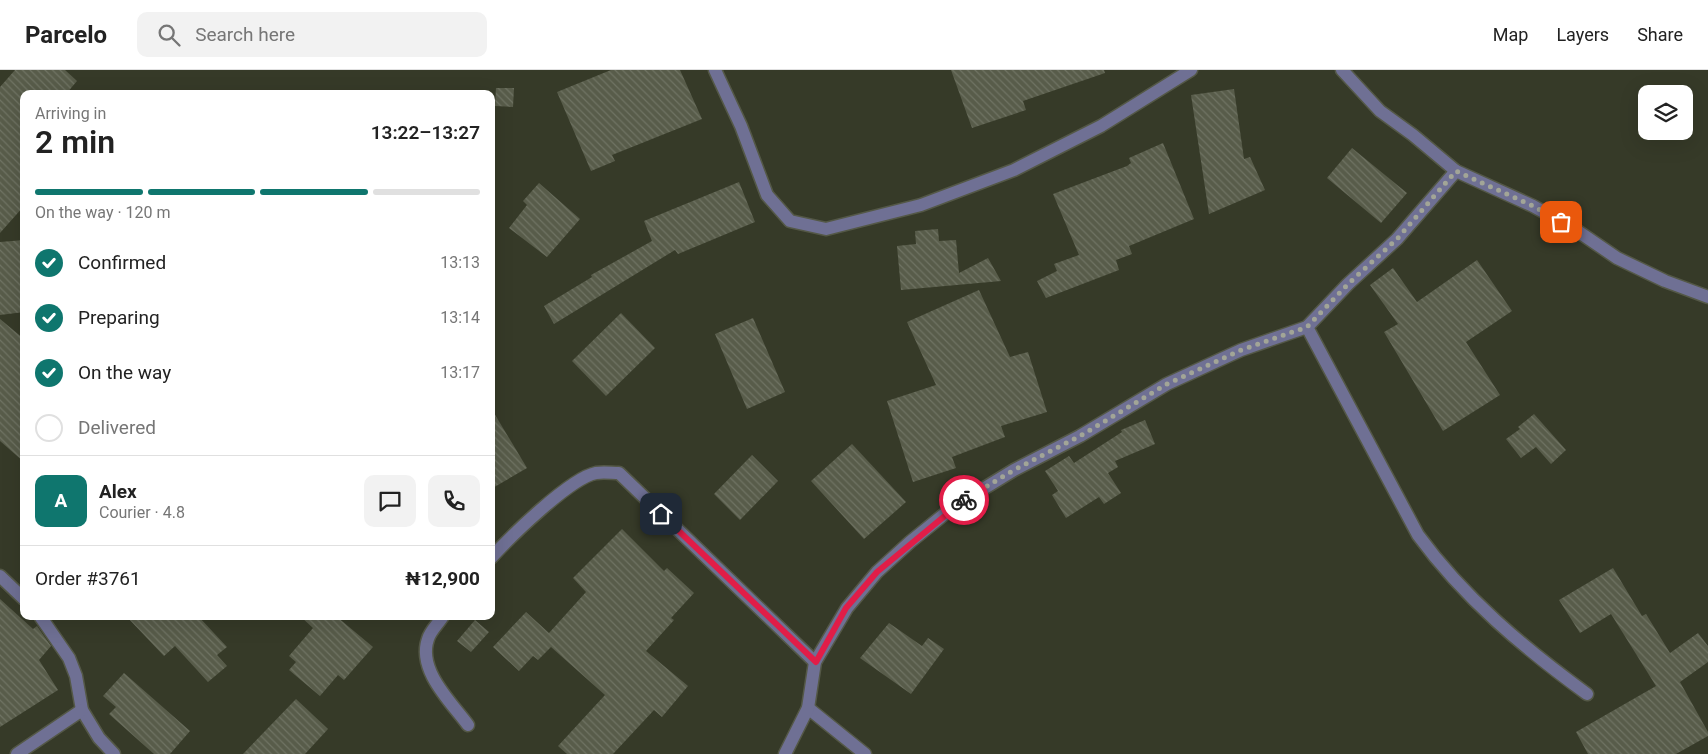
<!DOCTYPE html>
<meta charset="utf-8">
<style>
:root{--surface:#fff;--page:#f2f2f2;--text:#222;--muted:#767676;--line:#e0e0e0;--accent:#0f766e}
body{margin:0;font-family:Roboto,sans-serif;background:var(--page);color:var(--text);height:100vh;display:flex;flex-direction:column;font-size:19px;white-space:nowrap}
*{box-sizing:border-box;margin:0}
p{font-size:16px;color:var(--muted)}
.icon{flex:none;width:28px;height:28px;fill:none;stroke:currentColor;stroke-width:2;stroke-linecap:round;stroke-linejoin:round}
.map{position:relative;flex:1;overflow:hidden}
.panel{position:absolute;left:20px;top:20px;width:475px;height:530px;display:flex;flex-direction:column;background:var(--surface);border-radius:10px;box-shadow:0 5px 20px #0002}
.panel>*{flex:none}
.tools{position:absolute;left:1638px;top:15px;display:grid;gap:10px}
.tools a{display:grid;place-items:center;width:55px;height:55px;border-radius:10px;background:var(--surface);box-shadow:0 5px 20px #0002;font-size:25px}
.pin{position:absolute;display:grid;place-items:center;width:42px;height:42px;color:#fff;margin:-21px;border-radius:10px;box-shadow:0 2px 8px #0006}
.courier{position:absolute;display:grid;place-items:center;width:50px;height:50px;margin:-25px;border:4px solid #e11d48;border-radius:50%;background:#fff;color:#222;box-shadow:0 1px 6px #0007}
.overview em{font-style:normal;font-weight:600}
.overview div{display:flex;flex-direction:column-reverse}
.overview{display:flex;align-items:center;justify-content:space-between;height:85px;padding:0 15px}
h1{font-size:32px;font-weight:600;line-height:38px}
.bar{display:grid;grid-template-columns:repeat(4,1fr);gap:8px 5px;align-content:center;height:60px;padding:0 15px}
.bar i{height:6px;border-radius:4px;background:var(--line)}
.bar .on{background:var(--accent)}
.bar p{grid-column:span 4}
.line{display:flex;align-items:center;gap:12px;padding:0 15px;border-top:1px solid var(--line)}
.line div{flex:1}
.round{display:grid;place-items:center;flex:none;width:52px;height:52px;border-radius:10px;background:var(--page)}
ol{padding:0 15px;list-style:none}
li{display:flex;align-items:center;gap:15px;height:55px}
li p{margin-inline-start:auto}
li .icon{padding:5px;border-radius:50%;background:var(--accent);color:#fff;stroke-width:4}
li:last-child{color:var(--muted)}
li i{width:28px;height:28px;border:2px solid var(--line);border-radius:50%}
header{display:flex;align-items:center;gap:30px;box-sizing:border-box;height:70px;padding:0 25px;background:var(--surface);border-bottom:1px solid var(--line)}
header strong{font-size:24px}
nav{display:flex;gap:28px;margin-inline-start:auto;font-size:18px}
.search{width:350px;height:45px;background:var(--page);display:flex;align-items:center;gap:12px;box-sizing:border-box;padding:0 18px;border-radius:10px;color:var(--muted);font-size:19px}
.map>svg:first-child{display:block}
</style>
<header>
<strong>Parcelo</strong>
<div class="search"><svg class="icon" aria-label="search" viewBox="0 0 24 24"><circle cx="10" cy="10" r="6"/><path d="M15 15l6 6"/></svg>Search here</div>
<nav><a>Map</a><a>Layers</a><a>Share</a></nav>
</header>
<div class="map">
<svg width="1708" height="684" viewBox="0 0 1708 684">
<defs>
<pattern id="building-back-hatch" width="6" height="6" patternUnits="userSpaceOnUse" patternTransform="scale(1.25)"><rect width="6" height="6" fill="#585c4a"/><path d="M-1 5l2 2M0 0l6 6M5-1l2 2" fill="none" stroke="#6f7363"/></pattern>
</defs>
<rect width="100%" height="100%" fill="#363a28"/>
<g fill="url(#building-back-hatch)">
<path d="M 15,0 L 65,0 L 77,11 L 66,24 L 24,24 L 24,136 L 0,163 L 0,17 Z"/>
<path d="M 611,0 L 680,0 L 702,49 L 612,85 L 615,91 L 591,101 L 557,22 Z"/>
<path d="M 951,0 L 1104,0 L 1105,3 L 1023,31 L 1026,40 L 972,58 Z"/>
<path d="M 496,18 L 514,18 L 513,37 L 495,36 Z"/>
<path d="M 1234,19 L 1244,89 L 1250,87 L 1265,120 L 1209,144 L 1191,25 Z"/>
<path d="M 1163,73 L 1194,149 L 1129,176 L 1132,184 L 1116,190 L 1119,200 L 1046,228 L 1037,211 L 1057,201 L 1054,194 L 1079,185 L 1053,124 L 1127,96 L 1131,93 L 1129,88 Z"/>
<path d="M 1352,78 L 1407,123 L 1381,153 L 1327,108 Z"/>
<path d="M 739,112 L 755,152 L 678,184 L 675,180 L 554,254 L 544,236 L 592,207 L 591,205 L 652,171 L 644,151 Z"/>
<path d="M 539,113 L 580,149 L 547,187 L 509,158 L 527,135 L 523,131 Z"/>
<path d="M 938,159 L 939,171 L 956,170 L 959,203 L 988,188 L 1001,211 L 901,220 L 897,176 L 916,174 L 915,161 Z"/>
<path d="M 24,170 L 24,242 L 0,245 L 0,172 Z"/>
<path d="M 1477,190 L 1512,241 L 1466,272 L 1500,325 L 1443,361 L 1384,262 L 1398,254 L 1370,215 L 1393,198 L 1417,232 Z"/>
<path d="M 979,220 L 1010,287 L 1028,282 L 1047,342 L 1001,356 L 1005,367 L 952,387 L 956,398 L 913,412 L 887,331 L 936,315 L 907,252 Z"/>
<path d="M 621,243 L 655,278 L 606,326 L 572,291 Z"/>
<path d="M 753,248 L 785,322 L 747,339 L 715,264 Z"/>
<path d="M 0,249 L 24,269 L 24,392 L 0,371 Z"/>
<path d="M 491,338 L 527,398 L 491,419 Z"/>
<path d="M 1534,344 L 1566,380 L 1551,394 L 1536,377 L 1521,388 L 1506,369 L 1520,359 L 1518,357 Z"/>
<path d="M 1145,350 L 1155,374 L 1115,391 L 1118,397 L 1108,403 L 1121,423 L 1104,434 L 1099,427 L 1066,448 L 1052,425 L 1058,421 L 1045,401 L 1069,386 L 1074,393 L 1122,362 L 1121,360 Z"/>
<path d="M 852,374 L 906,432 L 864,469 L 811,411 Z"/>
<path d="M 752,385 L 778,411 L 740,450 L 714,424 Z"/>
<path d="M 622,459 L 664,501 L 667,498 L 694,523 L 671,548 L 674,550 L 646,581 L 688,616 L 662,647 L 654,640 L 613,684 L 567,684 L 558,676 L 605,625 L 551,577 L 538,590 L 533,586 L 519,601 L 493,577 L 526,542 L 549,563 L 586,522 L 573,508 Z"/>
<path d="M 1613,498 L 1642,546 L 1646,544 L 1670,583 L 1698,563 L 1708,576 L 1708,592 L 1680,612 L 1708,662 L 1708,666 L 1676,684 L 1588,684 L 1576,662 L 1656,616 L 1611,544 L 1580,563 L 1559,530 Z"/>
<path d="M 0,529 L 33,559 L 37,556 L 51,576 L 39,590 L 58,620 L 0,657 Z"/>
<path d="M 126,546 L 198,546 L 227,577 L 217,585 L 227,596 L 208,612 L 175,576 L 164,586 Z"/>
<path d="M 300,546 L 336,546 L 373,577 L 344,610 L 338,605 L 320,626 L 289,600 L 296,592 L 289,586 L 313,558 Z"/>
<path d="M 475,550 L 489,562 L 471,582 L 457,571 Z"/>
<path d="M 889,553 L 922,576 L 928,568 L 944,579 L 911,624 L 860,588 Z"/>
<path d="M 124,603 L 190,661 L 170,684 L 154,684 L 109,644 L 116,637 L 103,626 Z"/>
<path d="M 296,629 L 328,659 L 305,684 L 243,684 Z"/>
</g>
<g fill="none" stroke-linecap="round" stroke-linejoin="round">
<g stroke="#545847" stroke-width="15">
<g id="minor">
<path d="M 715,0 L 741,56 L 767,125 L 790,151 L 826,159 L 921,135 L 1014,100 L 1101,56 L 1191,0"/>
<path d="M 1342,0 L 1380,41 L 1413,65 L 1456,101 L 1533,136 L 1576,160 L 1617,188 L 1665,211 L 1708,227"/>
<path d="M 1307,257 L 1418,465 C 1464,528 1524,578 1587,624"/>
<path d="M 491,488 C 510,467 570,408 596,403 C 603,402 612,403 619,403 L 815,592"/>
<path d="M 0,506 L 24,529"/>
<path d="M 40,546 L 69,588 L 76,606 L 82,640 L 99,668 L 114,684"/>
<path d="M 443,546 C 439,553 430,561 428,569 C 417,600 451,632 468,655"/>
<path d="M 808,638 L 865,684"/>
<path d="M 17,684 L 82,640"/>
<path d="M 785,684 L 808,638 L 815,592 L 847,538 L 877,502 L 910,472 L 952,438 L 1014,400 L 1080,366 L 1167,314 L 1241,280 L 1307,257 L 1348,214 L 1397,169 L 1456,101"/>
</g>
</g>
<use href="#minor" stroke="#6f7094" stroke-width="12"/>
</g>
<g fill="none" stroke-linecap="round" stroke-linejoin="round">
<path stroke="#a2a597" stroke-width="5" stroke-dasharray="0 9" d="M 964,430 L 1014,400 L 1080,366 L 1167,314 L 1241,280 L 1307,257 L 1348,214 L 1397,169 L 1456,101 L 1533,136 L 1561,152"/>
<path stroke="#e11d48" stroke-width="6" d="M 661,444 L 816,592 L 846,538 L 877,502 L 964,430"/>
</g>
</svg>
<div class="tools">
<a><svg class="icon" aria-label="layers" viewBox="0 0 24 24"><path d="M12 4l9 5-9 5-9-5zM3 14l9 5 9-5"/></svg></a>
</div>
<div class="pin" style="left:1561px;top:152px;background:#ea580c"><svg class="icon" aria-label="bag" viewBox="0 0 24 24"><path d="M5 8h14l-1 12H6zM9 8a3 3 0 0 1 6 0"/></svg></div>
<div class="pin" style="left:661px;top:444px;background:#1f2937"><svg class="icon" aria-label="home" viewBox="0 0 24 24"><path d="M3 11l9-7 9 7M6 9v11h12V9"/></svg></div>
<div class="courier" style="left:964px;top:430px"><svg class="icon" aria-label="bike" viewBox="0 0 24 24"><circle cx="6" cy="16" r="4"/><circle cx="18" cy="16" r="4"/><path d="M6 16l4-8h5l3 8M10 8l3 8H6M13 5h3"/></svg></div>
<section class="panel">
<div class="overview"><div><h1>2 min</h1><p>Arriving in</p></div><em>13:22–13:27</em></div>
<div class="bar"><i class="on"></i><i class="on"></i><i class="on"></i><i></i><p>On the way · 120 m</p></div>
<ol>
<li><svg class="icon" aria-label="check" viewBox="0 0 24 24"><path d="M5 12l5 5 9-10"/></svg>Confirmed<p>13:13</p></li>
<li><svg class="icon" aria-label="check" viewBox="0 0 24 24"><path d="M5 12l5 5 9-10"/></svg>Preparing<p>13:14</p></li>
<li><svg class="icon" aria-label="check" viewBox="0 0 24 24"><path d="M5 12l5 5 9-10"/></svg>On the way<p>13:17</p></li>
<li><i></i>Delivered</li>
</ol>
<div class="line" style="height:90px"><b class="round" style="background:var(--accent);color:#fff">A</b><div><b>Alex</b><p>Courier · 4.8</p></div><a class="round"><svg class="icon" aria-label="chat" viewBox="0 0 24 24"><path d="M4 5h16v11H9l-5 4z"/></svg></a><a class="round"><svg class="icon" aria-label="phone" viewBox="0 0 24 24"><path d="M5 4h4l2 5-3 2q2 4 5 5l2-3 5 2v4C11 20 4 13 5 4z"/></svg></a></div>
<div class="line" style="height:65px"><div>Order #3761</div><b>₦12,900</b></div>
</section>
</div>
